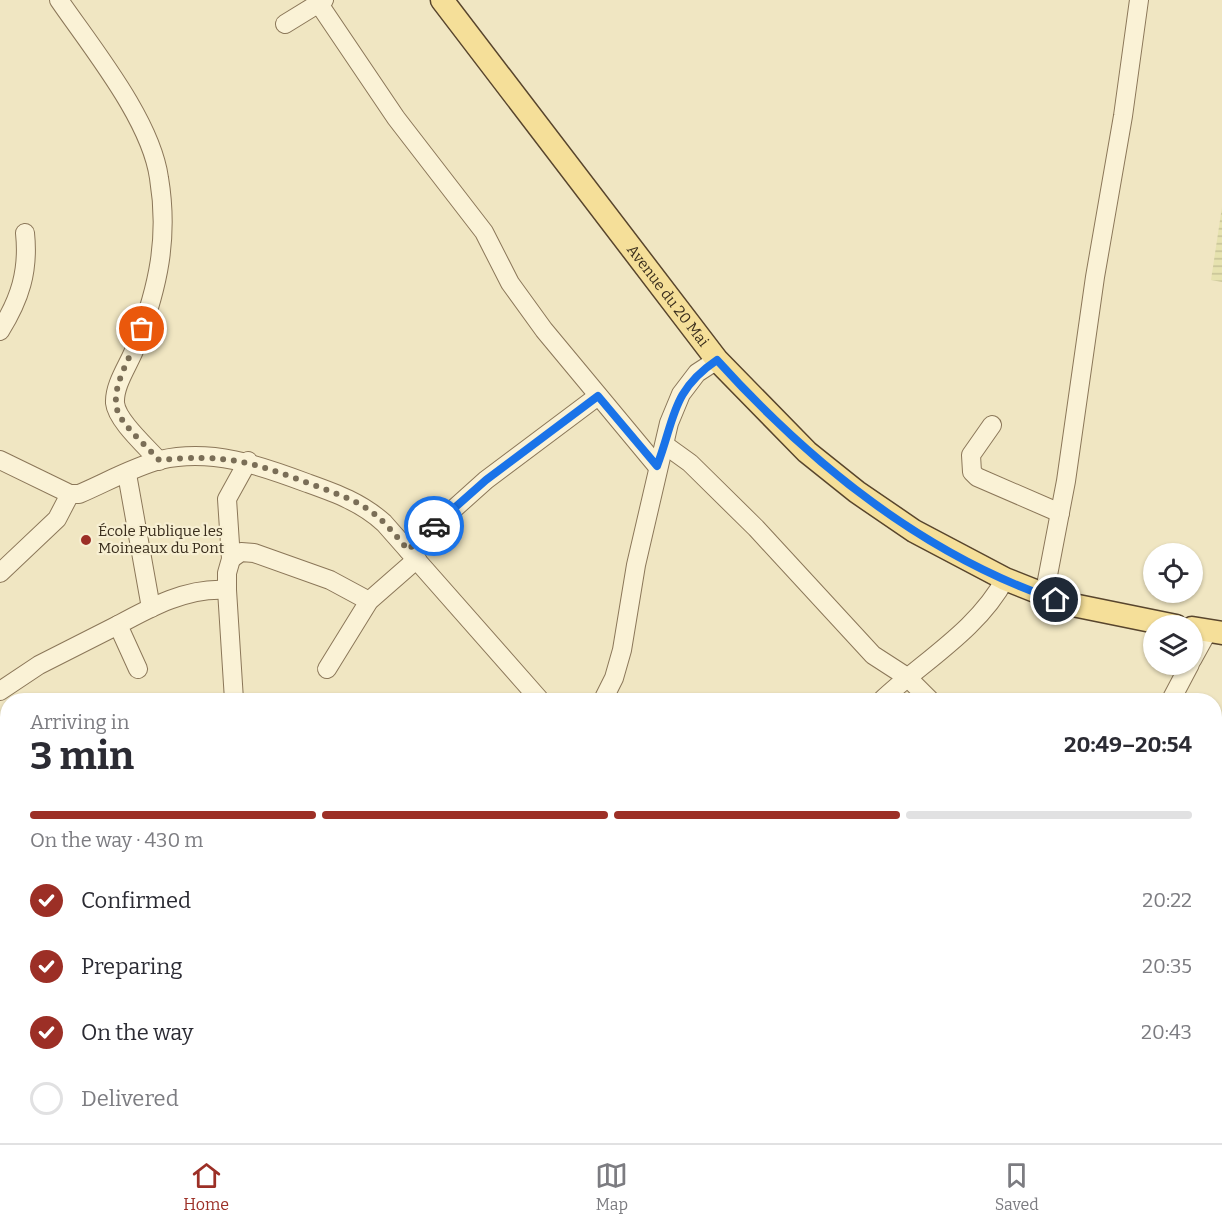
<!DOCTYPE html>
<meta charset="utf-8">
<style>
:root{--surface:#fff;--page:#f2f2f3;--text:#2b2b33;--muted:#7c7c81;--line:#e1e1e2;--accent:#9c2f26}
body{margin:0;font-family:Bitter,serif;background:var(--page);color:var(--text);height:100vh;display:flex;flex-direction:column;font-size:22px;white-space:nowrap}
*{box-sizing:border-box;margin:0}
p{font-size:20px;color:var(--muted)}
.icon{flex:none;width:33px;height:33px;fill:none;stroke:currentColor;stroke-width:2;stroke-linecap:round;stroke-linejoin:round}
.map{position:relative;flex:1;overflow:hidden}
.drawer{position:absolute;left:0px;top:693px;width:1222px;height:450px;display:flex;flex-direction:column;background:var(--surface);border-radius:24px 24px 0 0;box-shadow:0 2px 4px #0004}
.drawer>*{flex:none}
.buttons{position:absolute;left:1143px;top:543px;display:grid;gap:12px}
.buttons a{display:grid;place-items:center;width:60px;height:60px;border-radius:50%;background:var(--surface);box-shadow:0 2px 4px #0004;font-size:30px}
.pin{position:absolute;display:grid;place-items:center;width:51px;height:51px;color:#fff;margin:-26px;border:3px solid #fff;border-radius:50%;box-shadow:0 2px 6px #0007}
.courier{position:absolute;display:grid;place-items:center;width:60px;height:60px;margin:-30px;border:4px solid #1a73e8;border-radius:50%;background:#fff;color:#222;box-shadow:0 2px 8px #0007}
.overview em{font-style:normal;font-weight:700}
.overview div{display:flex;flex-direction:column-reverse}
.overview{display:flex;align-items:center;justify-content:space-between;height:102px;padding:0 30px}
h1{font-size:39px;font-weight:700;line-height:45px}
.bar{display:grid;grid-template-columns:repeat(4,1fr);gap:9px 6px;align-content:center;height:72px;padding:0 30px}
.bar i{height:8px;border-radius:4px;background:var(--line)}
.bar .on{background:var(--accent)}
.bar p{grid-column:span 4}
ol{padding:0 30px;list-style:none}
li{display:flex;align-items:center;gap:18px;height:66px}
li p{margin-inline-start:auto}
li .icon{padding:6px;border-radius:50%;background:var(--accent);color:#fff;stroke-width:4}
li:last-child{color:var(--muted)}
li i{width:33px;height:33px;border:3px solid var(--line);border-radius:50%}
.tab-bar{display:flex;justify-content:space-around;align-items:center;height:84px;border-top:2px solid var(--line);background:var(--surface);font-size:16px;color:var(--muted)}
.tab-bar a{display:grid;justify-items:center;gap:3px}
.tab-bar .on{color:var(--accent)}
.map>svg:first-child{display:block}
</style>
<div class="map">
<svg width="1222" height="1143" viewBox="0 0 1222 1143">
<defs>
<pattern id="farmland-rules" width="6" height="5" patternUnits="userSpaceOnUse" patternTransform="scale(1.5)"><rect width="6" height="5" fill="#e6e2af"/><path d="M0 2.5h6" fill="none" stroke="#c6c296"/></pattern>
</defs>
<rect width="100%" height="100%" fill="#f0e6c2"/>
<path fill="url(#farmland-rules)" d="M 1222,207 L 1222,282 L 1211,280 Z"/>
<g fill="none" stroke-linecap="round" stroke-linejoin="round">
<g stroke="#8b7759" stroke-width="20">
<g id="minor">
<path d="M 59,0 C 92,48 151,120 159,178 C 169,238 158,287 137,343 C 131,362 114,383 115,403 C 117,421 147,447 159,461"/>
<path d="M 319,4 L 396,118 L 484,232 L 510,283 L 544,330 L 657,466"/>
<path d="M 285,24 L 324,0"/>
<path d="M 0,331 C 20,299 29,271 25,233"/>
<path d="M 992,425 L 971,455 L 972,472 L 977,477 L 1060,513"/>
<path d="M 665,445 L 690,463 L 756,528 L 873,655 L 907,677 L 930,700"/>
<path d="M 0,460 L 70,494 L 79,494 C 105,483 133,467 160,460 C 211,448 259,465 307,483 C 335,493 361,502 384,523 L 540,700"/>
<path d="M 127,474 L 151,608"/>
<path d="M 408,550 L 486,480 L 598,396"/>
<path d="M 231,559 L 241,552 L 254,553 L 330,580 L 369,601"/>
<path d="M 0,573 L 57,519 L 70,494"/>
<path d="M 1044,596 L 1066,481 L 1095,277 L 1123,116 L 1139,0"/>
<path d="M 1192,660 L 1208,631"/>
<path d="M 138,669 L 118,625 C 151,607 188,587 227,590"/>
<path d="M 327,669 L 369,601 L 417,559"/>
<path d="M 0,691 L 39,665 L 118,625"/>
<path d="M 234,700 L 227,590 L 227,573 L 231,559 L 227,499 L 248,461"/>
<path d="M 603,700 L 614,678 L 622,650 L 636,565 L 669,423 L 681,394 L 697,373 L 717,360"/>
<path d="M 882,700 C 922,662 978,630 1005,579"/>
<path d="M 1171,700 L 1190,664"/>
<path d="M 0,835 L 8,830"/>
<path d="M 0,973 L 8,971"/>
<path d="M 1215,977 L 1222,970"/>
<path d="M 1215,1073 L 1222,1070"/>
<path d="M 0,1087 L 8,1083"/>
<path d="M 236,1136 L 245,1143"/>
<path d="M 870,1136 L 887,1143"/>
<path d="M 1174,1136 L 1175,1143"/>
<path d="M 381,1143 L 387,1136"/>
<path d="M 411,1143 L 417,1136"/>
<path d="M 432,1143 L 443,1136"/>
<path d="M 548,1143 L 550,1136"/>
<path d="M 696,1143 L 700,1136"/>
<path d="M 969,1143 L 981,1136"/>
<path d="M 1217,1143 L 1222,1142"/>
</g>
</g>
<g stroke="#58452d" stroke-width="25">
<g id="major">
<path id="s1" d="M 442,0 L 717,360 L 807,452 L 857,492 L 914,531 L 1005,579 L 1068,604 L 1176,626"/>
<path d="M 1192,628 L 1222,633"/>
</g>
</g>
<use href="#minor" stroke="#faf2d6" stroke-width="18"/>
<use href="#major" stroke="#f5df99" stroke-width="22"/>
</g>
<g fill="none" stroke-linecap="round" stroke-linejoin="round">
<path stroke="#7a6e57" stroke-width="6" stroke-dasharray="0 10.8" d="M 142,329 C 134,353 104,393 121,418 C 131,433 147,447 159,460 C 225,454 250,461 311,484 C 331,492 352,498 369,510 C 384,520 396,536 408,550 L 434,526"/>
<path stroke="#1a73e8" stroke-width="8" d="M 434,526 L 486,480 L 598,396 L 657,466 C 675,419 671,391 717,360 C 810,463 922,554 1056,600"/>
</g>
<circle fill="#9c2f26" stroke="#f7efd2" stroke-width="2" cx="86" cy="540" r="6"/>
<g text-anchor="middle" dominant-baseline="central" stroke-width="4.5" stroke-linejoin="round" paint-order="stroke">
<g font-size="15" fill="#3a2e1d" stroke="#f7efd2">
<text stroke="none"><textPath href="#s1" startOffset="372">Avenue du 20 Mai</textPath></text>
</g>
<g font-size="15" fill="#3a2e1d" stroke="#f7efd2" text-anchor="start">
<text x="98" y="531">École Publique les<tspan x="98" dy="17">Moineaux du Pont</tspan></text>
</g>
</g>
</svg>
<div class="buttons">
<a><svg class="icon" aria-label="locate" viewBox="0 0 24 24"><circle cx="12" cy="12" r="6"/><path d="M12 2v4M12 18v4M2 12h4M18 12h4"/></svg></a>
<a><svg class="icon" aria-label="layers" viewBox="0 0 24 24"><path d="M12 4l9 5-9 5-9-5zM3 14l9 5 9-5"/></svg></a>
</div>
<div class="pin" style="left:142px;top:329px;background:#ea580c"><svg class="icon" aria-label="bag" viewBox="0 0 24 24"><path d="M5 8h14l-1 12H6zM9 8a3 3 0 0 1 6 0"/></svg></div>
<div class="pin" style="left:1056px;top:600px;background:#1f2937"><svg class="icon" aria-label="home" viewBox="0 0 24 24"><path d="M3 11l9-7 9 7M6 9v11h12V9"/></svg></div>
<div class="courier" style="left:434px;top:526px"><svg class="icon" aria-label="car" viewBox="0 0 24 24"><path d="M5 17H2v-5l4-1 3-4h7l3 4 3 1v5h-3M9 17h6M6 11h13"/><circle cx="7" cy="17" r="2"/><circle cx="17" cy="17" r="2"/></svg></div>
<section class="drawer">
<div class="overview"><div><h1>3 min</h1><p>Arriving in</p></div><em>20:49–20:54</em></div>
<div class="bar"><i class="on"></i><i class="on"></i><i class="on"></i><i></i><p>On the way · 430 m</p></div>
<ol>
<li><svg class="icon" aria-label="check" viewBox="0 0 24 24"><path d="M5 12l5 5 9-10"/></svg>Confirmed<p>20:22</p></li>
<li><svg class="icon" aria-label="check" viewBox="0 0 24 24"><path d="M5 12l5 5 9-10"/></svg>Preparing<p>20:35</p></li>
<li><svg class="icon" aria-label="check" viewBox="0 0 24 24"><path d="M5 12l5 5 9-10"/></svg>On the way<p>20:43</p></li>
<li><i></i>Delivered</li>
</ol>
</section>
</div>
<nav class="tab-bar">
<a class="on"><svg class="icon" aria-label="home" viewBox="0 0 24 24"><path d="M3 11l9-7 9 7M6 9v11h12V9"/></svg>Home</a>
<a><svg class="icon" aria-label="map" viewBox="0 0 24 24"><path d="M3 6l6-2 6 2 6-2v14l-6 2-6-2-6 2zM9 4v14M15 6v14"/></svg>Map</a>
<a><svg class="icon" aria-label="saved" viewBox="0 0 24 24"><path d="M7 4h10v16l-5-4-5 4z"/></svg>Saved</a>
</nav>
